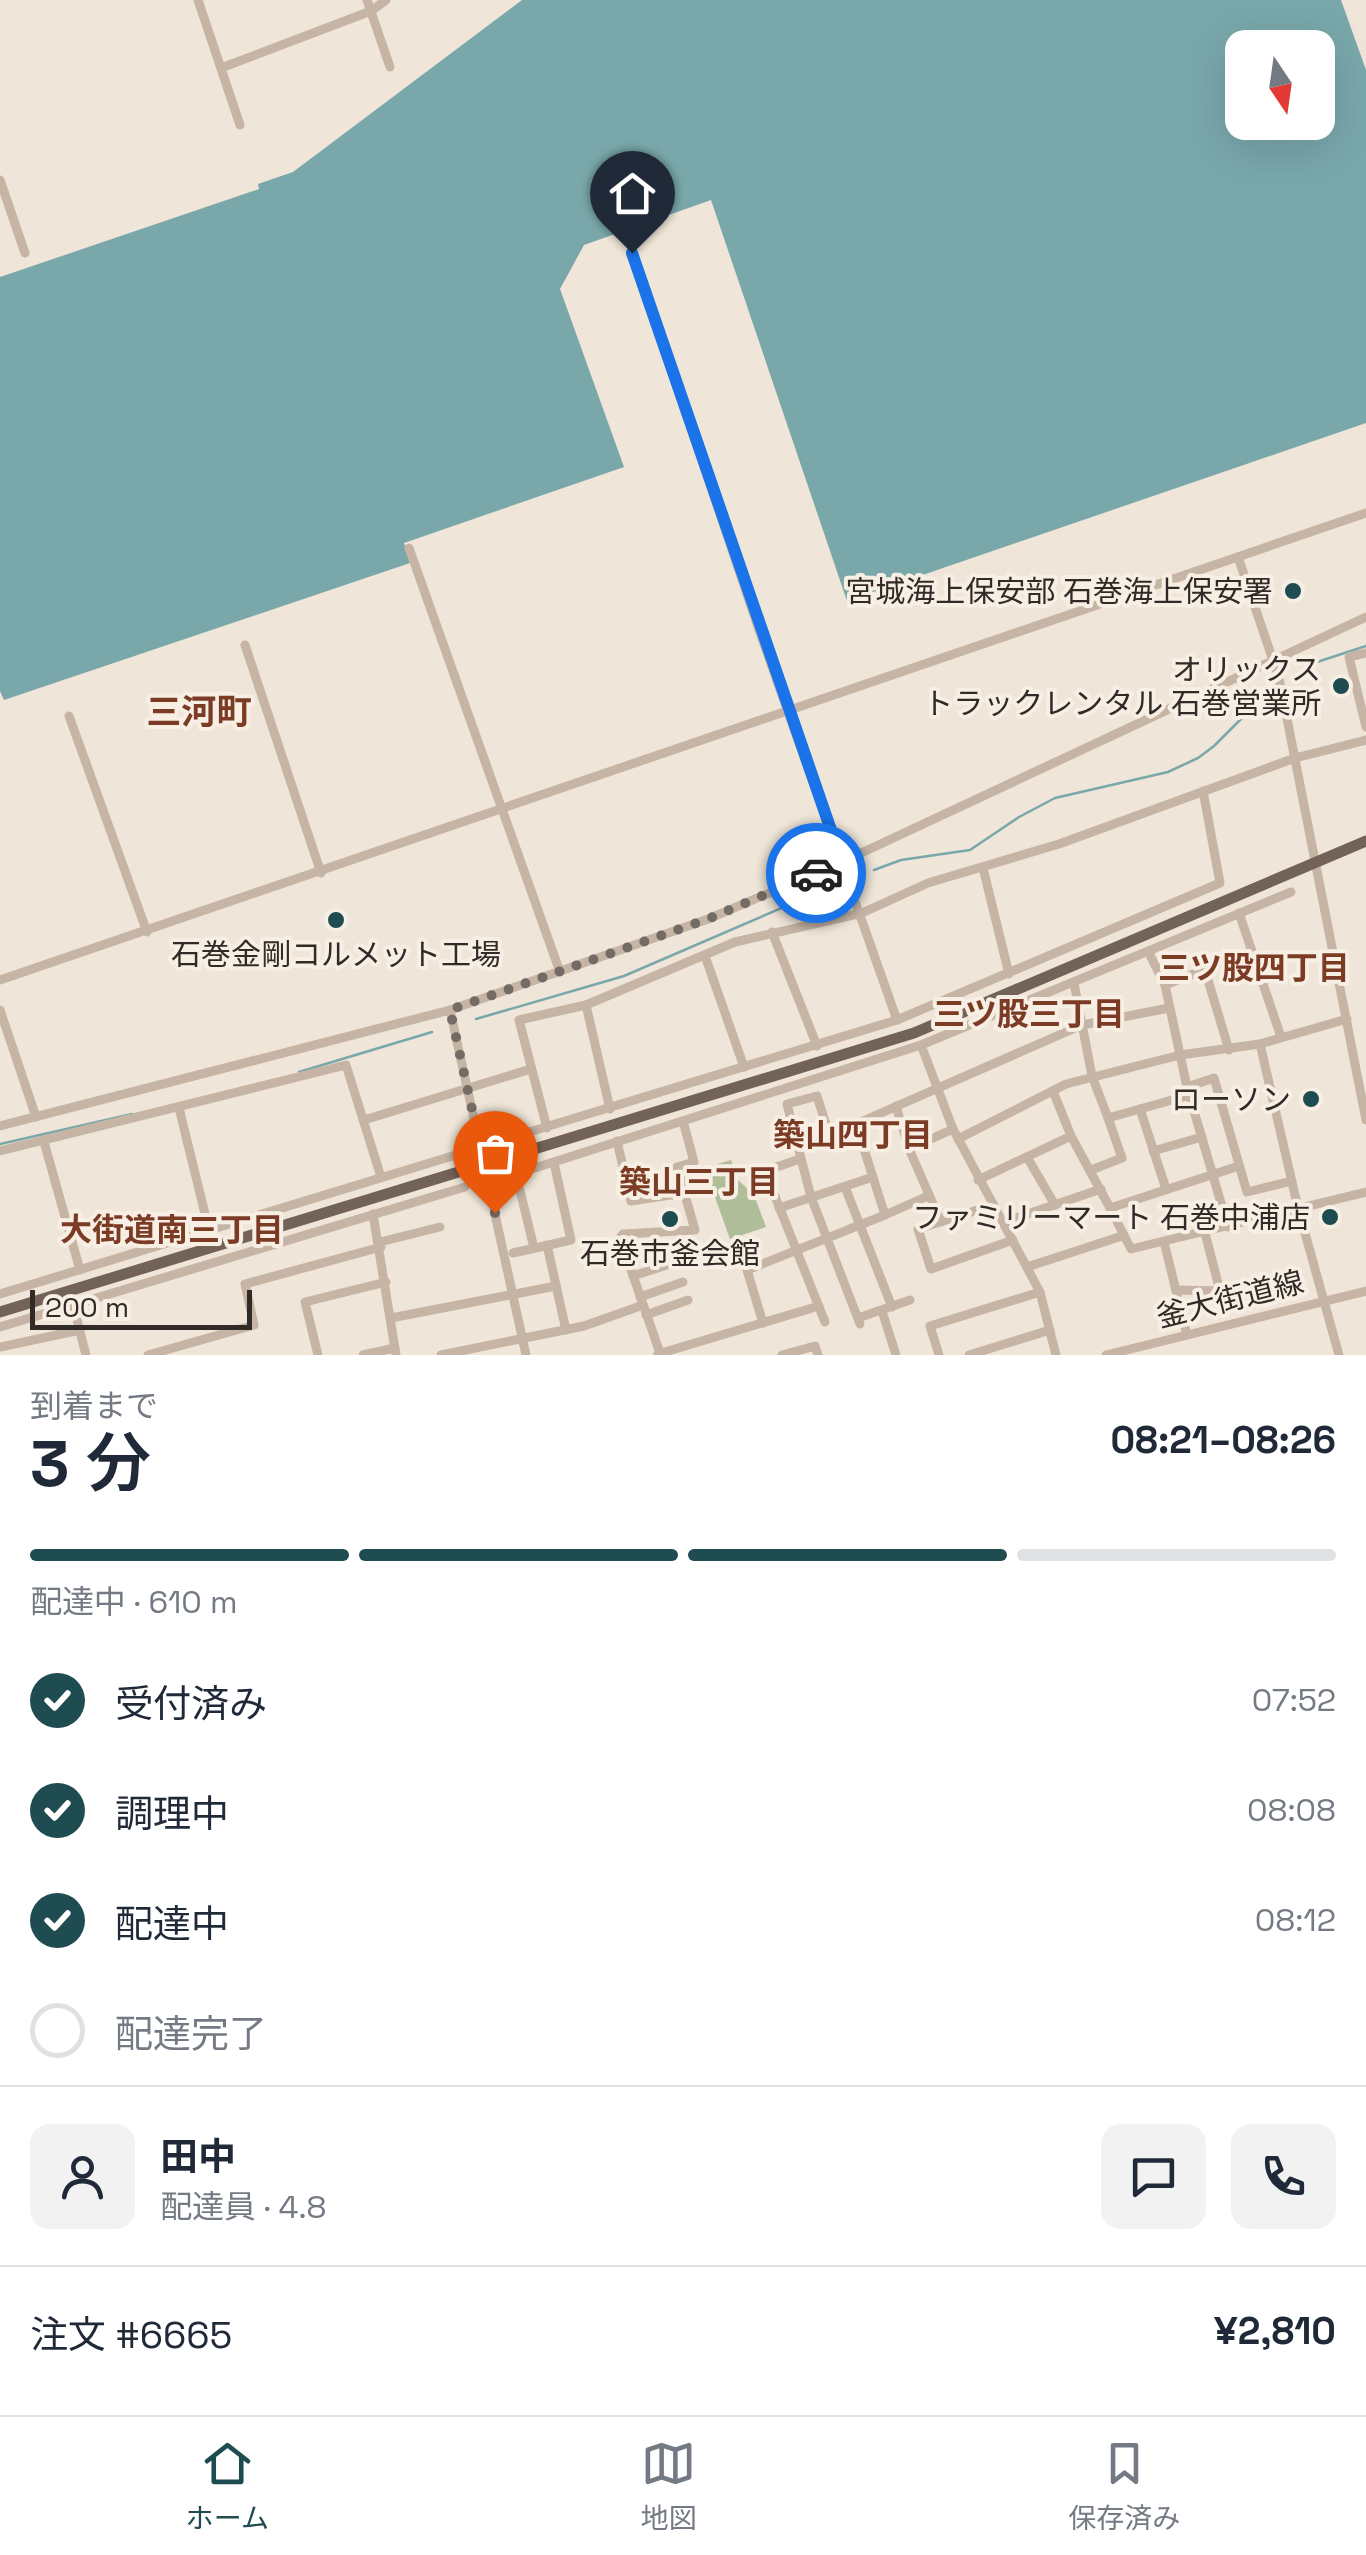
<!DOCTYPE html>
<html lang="ja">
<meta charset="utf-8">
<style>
:root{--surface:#fff;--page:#f2f2f3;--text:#1f2937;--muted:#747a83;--line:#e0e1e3;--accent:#1e4c51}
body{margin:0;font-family:"Space Grotesk","Noto Sans JP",sans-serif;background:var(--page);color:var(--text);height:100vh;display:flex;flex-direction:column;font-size:38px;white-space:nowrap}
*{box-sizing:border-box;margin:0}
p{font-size:32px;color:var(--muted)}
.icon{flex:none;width:55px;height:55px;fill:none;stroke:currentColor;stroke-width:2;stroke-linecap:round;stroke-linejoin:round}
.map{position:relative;height:1355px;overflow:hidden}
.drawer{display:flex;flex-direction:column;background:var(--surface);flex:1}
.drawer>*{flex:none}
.needle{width:65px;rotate:167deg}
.controls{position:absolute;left:1225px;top:30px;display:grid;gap:20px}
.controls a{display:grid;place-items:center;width:110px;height:110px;border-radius:20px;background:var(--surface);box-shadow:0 10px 40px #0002;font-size:50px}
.scale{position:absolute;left:30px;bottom:25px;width:222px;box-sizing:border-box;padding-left:10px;border:5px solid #322a26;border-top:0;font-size:28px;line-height:35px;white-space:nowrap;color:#322a26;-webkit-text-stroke:8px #f7efe4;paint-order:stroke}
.pin{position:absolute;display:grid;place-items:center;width:85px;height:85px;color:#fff;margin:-102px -42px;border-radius:50% 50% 50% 0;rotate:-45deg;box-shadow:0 0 10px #0007}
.pin .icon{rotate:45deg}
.courier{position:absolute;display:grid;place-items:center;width:100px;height:100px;margin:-50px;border:8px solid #1a73e8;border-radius:50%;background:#fff;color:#222;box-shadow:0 2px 12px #0007}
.overview em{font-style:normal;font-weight:600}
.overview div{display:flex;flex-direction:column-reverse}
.overview{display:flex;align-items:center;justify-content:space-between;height:170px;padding:0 30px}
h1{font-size:65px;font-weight:600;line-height:75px}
.bar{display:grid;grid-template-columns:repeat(4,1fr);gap:15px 10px;align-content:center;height:120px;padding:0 30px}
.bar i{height:12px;border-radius:8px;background:var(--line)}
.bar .current{background:var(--accent)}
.bar p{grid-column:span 4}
.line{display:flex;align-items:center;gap:25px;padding:0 30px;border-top:2px solid var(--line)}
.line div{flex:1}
.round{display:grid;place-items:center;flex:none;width:105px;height:105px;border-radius:20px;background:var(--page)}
ol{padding:0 30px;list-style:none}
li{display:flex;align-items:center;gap:30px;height:110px}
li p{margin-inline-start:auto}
li .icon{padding:10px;border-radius:50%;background:var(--accent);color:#fff;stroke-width:4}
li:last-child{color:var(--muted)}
li i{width:55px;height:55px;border:5px solid var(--line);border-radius:50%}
.dock{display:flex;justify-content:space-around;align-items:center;height:140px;border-top:2px solid var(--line);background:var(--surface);font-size:28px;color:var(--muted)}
.dock a{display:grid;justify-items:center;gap:5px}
.dock .current{color:var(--accent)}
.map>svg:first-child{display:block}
</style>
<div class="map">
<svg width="1366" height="1355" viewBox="0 0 1366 1355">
<rect width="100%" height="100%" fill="#efe5d8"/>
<path fill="#b0bd99" d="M 731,1160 L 737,1179 L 754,1195 L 766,1227 L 730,1239 L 711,1186 L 702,1178 L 685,1183 L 687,1190 L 641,1196 L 639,1192 L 647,1191 L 645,1185 Z"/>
<path fill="#79a7aa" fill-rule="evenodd" d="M 522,0 L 1341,0 L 1366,70 L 1366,423 L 847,601 L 711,200 L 584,245 L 560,289 L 624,467 L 404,543 L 410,563 L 4,700 L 0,691 L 0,277 L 259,189 L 258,184 L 293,172 ZM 1242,48 L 1318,48 L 1318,122 L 1242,122 Z"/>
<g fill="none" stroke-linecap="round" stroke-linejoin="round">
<g stroke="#79a7aa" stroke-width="2.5">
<path d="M 1308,665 L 1366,646"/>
<path d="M 874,870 L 901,860 L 970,850 L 1019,817 L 1055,798 L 1168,772 L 1198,758 L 1214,746 L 1257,703"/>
<path d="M 476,1019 L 624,976 L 821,891"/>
<path d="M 299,1072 L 432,1032"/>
<path d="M 0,1144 L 132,1114"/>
</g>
<g stroke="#c6b5a5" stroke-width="9">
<path d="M 198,0 L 240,125"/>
<path d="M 367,0 L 390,67"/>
<path d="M 221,68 L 371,11 L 386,0"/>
<path d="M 0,180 L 25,253"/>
<path d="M 632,253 L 759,630 L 897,1020"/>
<path d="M 409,548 L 560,972"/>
<path d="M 1238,557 L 1279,678 L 1366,1120"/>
<path d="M 245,645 L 321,873"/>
<path d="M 1366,653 L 1349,657 L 1366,727"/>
<path d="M 69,716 L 147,932"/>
<path d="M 983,868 L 1009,974"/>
<path d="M 1239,913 L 1281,1037"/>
<path d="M 772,932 L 817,1046"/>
<path d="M 1148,951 L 1165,985 L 1187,1087 L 1228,1227"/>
<path d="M 705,956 L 744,1067"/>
<path d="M 1205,970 L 1229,1050"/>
<path d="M 0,980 L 1366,513"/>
<path d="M 1074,983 L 1092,1076 L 1108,1118 L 1140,1109 L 1166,1189"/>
<path d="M 1165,985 L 1252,951"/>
<path d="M 586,1005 L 610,1109"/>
<path d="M 0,1010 L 36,1117"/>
<path d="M 450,1010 L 526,1355"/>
<path d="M 1260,1044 L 1298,1208 L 1339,1355"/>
<path d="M 921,1045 L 953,1129 L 1040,1292 L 1056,1355"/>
<path d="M 1187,1087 L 1214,1078 L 1247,1192 L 1292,1181"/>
<path d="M 1053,1091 L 1071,1136 L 1110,1208"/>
<path d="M 896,1106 L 909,1149 L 941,1222"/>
<path d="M 179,1108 L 209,1230"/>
<path d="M 1140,1109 L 1190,1095"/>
<path d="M 364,1120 L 531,1069"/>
<path d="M 856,1124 L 885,1215 L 928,1196"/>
<path d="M 0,1126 L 450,1010 L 708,919 L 842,862 L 1366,617"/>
<path d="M 547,1128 L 519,1020 L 586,1005 L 735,942 L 862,913 L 928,883 L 1059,844 L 1295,758 L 1366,740"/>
<path d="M 829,1134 L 817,1096 L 787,1104 L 811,1197 L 860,1324"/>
<path d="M 506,1139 L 897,1020 L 1220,883 L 1203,791"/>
<path d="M 958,1139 L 1066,1084 L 1180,1055 L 1260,1044 L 1347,1019"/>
<path d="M 617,1141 L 631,1201 L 684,1193"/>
<path d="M 44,1142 L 80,1270"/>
<path d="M 796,1144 L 856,1124 L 1082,1025 L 1169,1008"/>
<path d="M 909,1149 L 953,1129"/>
<path d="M 0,1151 L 346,1065 L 381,1177"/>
<path d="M 1153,1151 L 1202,1137"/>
<path d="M 1027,1157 L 1055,1205"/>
<path d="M 800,1159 L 765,1171 L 825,1322"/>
<path d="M 1239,1166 L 1110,1208 L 1131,1249 L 1366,1192"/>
<path d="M 1091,1170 L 1122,1158 L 1108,1118"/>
<path d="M 978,1180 L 1071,1136"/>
<path d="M 845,1187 L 892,1307"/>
<path d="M 993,1205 L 918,1229 L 931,1269 L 1013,1240"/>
<path d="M 779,1208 L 873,1177"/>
<path d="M 373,1214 L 396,1355"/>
<path d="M 1004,1222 L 1101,1189"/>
<path d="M 380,1242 L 440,1227"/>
<path d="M 1164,1242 L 1187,1335"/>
<path d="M 547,1245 L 566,1330"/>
<path d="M 534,1248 L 516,1174 L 921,1045 L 1291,892"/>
<path d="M 513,1253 L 571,1240 L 554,1163"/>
<path d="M 1027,1267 L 1122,1236"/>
<path d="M 633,1276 L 676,1262"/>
<path d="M 1176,1290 L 1220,1291 L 1205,1233"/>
<path d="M 0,1294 L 459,1154"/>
<path d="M 640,1297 L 683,1282"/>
<path d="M 73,1304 L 86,1355"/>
<path d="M 882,1311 L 896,1355"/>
<path d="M 646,1315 L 688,1300"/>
<path d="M 391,1318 L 556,1286"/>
<path d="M 858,1318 L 910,1300"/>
<path d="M 763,1323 L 747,1270 L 885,1215"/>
<path d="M 0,1327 L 465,1187"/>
<path d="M 0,1347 L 80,1330"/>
<path d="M 660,1353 L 620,1238 L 623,1234 L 695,1230 L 677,1167 L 694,1162 L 683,1121"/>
<path d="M 658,1354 L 819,1306"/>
<path d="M 148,1355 L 254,1325 L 245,1284 L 381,1247"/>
<path d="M 318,1355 L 305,1302 L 386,1282"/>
<path d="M 363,1355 L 395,1348"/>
<path d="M 441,1355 L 584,1326 L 643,1305"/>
<path d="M 782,1355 L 815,1346 L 818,1355"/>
<path d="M 939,1355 L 930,1326 L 1040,1292"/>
<path d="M 969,1355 L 1050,1330"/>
<path d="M 1106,1355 L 1366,1291"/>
</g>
<path stroke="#736258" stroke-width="11" d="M 0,1312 L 914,1033 L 1366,841"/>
</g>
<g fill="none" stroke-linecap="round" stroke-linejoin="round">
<path stroke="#746b64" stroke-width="10" stroke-dasharray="0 18" d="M 495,1213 L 450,1010 L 708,919 L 816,873"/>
<path stroke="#1a73e8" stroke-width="12" d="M 632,253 L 842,862 L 816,873"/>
</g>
<g fill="#1e4c51" stroke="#f7efe4" stroke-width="4">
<circle cx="1293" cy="591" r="10"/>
<circle cx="1341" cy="686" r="10"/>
<circle cx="336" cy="920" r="10"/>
<circle cx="1311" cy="1099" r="10"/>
<circle cx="1330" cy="1217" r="10"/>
<circle cx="670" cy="1219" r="10"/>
</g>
<g text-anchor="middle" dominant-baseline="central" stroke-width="8" stroke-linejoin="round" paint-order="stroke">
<g font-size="30" fill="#322a26" stroke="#f7efe4" text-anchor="end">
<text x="1273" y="591">宮城海上保安部 石巻海上保安署</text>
<text x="1321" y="669">オリックス<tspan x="1321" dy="34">トラックレンタル 石巻営業所</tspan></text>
<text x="336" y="954" text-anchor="middle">石巻金剛コルメット工場</text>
<text x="1291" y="1099">ローソン</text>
<text x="1310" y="1217">ファミリーマート 石巻中浦店</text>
<text x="670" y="1253" text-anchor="middle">石巻市釜会館</text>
</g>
<g font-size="30" fill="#322a26" stroke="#f7efe4">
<text transform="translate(1230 1299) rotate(-14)">釜大街道線</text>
</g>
<g font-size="32" font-weight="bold" fill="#7c3b24" stroke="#f7efe4">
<text x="1254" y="968">三ツ股四丁目</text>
<text x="1029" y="1014">三ツ股三丁目</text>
<text x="853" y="1135">築山四丁目</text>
<text x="699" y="1182">築山三丁目</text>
<text x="172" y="1230">大街道南三丁目</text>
</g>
<g font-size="35" font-weight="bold" fill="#7c3b24" stroke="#f7efe4">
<text x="199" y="712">三河町</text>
</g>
</g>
</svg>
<div class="controls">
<a><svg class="needle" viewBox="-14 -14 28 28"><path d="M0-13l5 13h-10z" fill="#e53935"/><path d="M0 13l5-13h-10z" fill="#747a83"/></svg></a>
</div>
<div class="scale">200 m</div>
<div class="pin" style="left:495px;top:1213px;background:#ea580c"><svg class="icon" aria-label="bag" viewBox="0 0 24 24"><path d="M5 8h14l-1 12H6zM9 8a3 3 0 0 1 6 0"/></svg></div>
<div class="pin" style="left:632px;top:253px;background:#1f2937"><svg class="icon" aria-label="home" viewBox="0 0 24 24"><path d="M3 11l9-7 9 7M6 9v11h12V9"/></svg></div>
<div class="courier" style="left:816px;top:873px"><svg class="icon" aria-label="car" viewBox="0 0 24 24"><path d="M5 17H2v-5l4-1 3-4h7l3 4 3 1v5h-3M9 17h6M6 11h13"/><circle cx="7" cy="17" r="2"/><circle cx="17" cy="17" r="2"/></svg></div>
</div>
<section class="drawer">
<div class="overview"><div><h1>3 分</h1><p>到着まで</p></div><em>08:21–08:26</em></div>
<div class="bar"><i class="current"></i><i class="current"></i><i class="current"></i><i></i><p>配達中 · 610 m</p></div>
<ol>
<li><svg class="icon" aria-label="check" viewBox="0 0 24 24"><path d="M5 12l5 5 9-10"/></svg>受付済み<p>07:52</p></li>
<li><svg class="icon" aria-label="check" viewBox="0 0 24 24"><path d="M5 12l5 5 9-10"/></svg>調理中<p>08:08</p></li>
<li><svg class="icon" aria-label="check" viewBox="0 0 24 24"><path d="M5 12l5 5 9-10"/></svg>配達中<p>08:12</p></li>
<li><i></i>配達完了</li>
</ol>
<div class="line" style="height:180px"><a class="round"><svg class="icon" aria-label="person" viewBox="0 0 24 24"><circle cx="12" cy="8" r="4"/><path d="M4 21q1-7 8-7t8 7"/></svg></a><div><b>田中</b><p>配達員 · 4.8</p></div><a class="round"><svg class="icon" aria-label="chat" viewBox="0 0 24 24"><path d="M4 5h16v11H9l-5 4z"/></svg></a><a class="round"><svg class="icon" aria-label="phone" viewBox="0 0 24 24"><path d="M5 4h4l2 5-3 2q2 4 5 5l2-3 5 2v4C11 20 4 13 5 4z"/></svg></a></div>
<div class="line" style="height:130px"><div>注文 #6665</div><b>¥2,810</b></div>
</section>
<nav class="dock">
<a class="current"><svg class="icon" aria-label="home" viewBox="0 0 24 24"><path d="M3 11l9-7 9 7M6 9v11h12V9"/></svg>ホーム</a>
<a><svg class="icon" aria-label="map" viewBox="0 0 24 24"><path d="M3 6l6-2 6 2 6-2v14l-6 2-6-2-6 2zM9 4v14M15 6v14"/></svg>地図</a>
<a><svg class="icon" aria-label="saved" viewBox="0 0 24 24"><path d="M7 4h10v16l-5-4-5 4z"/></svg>保存済み</a>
</nav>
